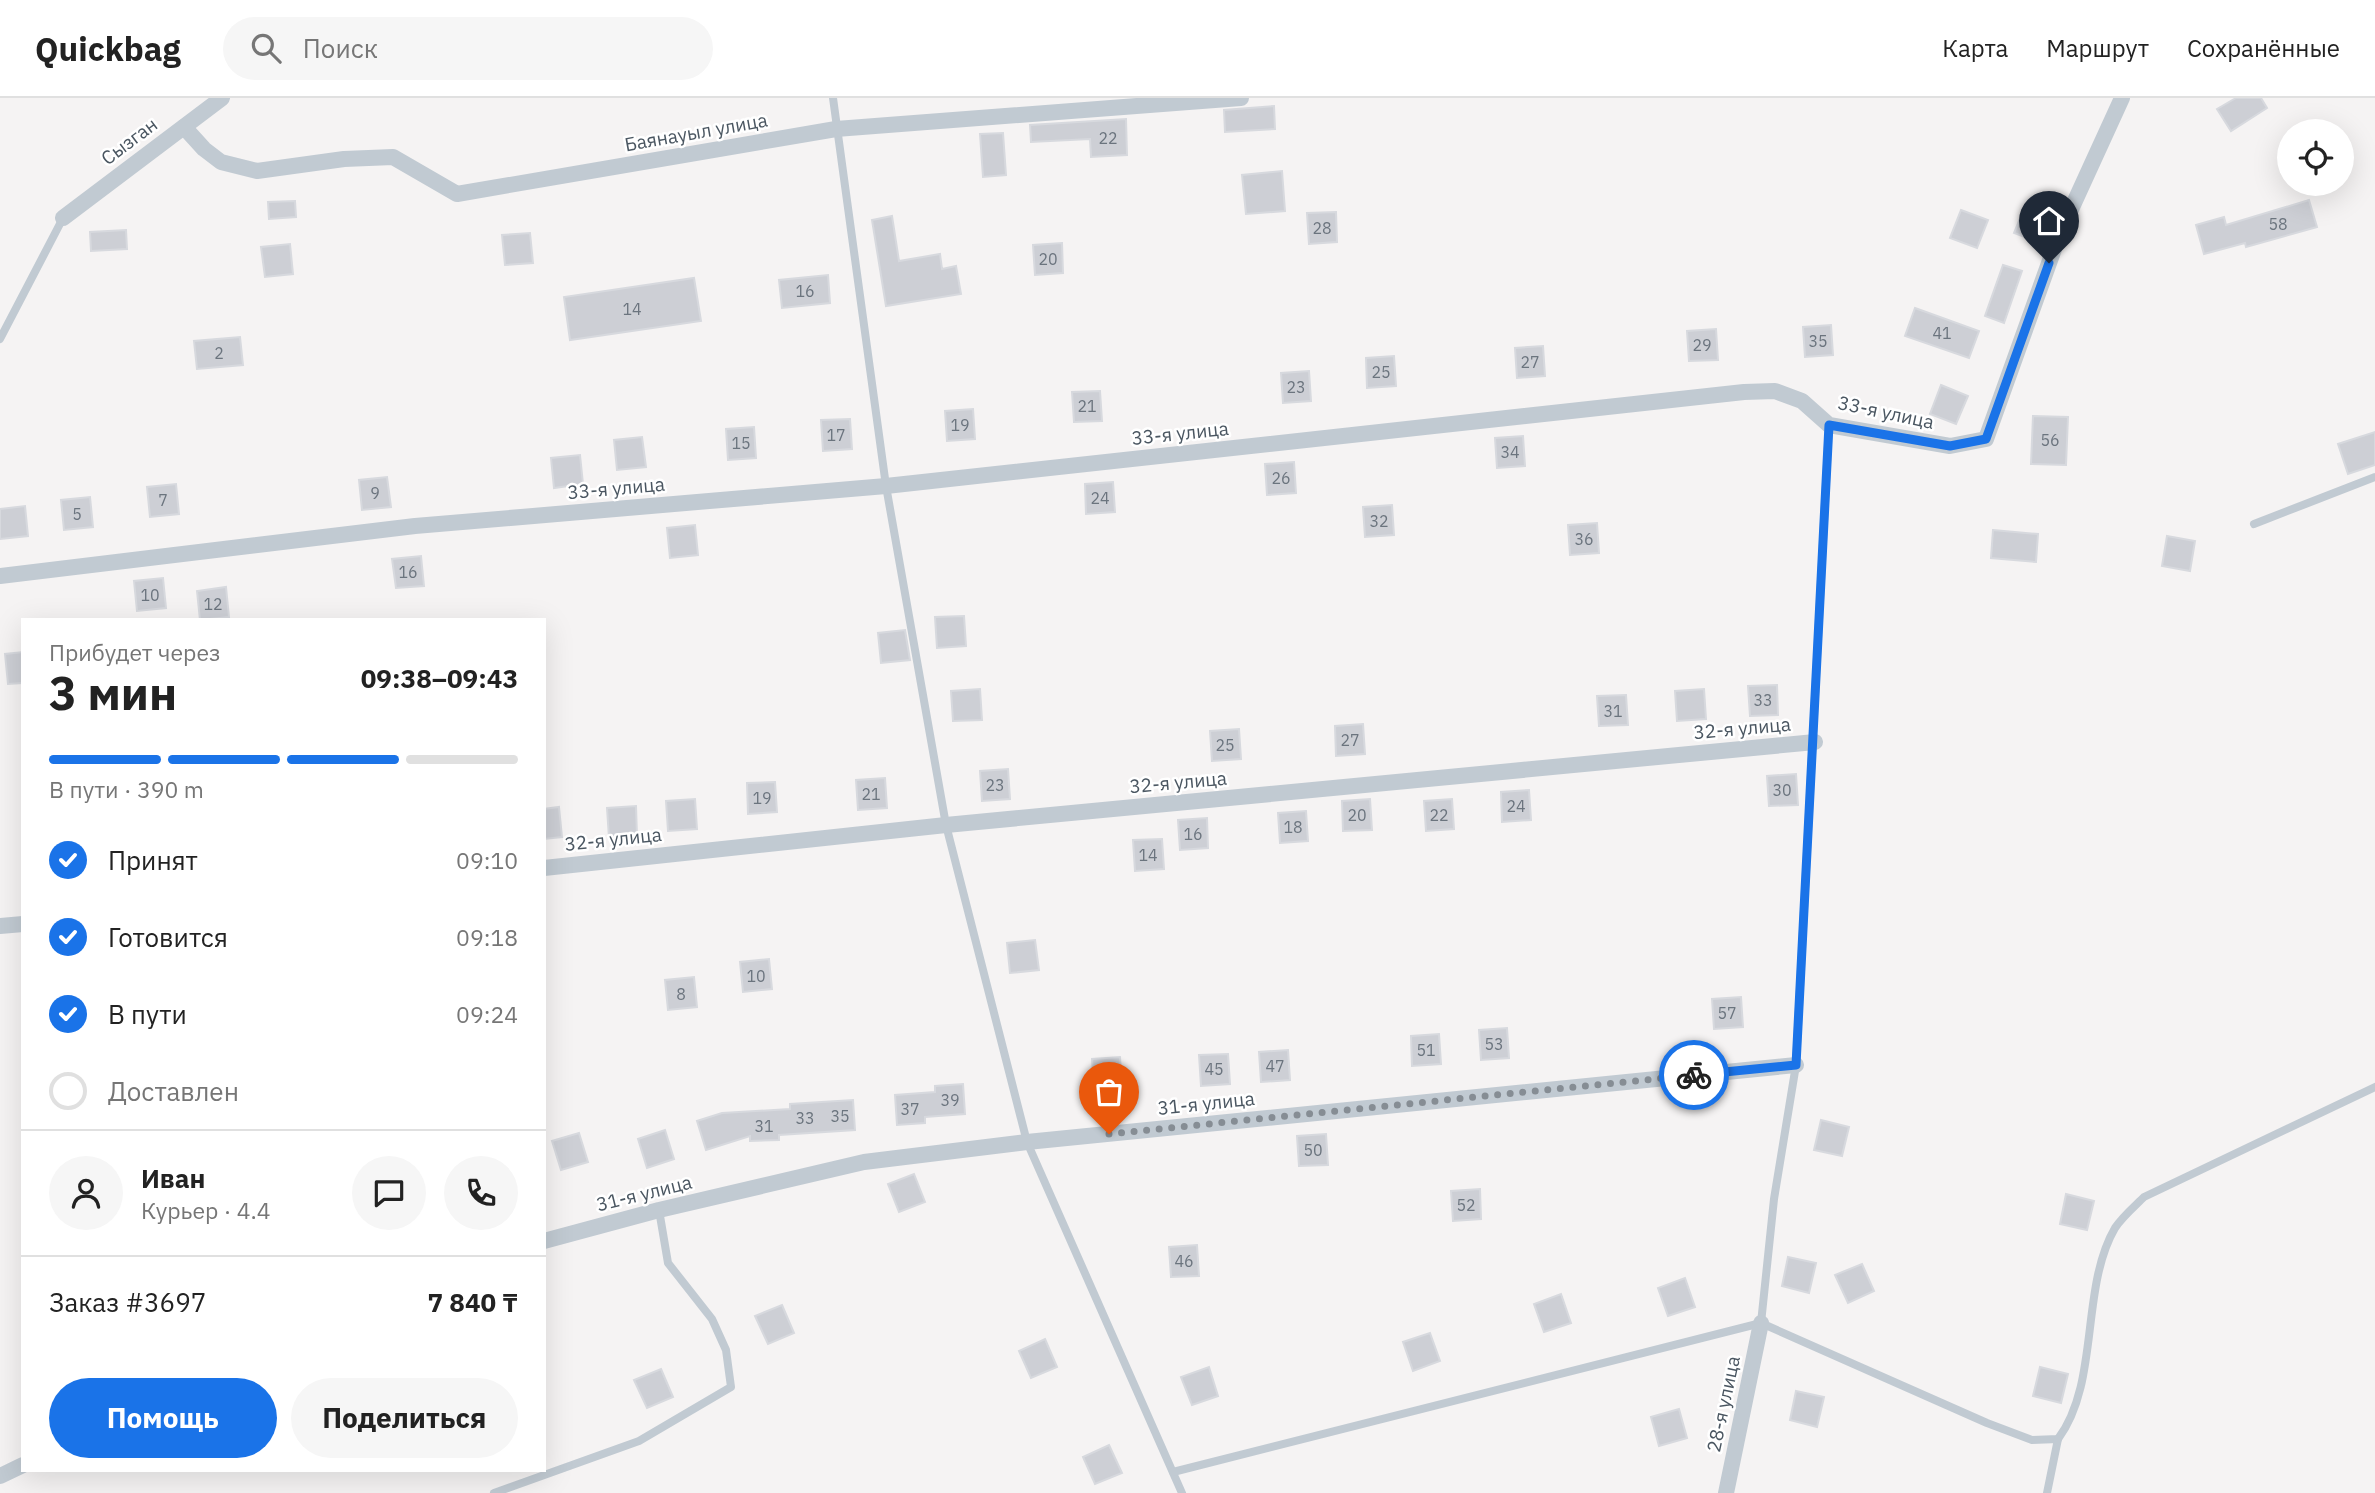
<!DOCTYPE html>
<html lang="ru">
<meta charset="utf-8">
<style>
:root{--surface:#fff;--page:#f6f6f6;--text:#222;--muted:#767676;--line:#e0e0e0;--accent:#1a73e8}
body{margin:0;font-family:"IBM Plex Sans",sans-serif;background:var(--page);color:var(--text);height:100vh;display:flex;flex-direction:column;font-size:26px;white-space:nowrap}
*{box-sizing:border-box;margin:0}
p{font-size:23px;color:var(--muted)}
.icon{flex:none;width:38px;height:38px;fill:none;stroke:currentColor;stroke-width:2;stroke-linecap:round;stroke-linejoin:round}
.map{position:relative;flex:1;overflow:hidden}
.panel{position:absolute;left:21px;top:520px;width:525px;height:854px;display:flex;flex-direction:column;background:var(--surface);border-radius:0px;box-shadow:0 7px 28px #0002}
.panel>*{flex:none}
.tools{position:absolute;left:2277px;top:21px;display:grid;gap:14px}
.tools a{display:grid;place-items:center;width:77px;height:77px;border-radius:50%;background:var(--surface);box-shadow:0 7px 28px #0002;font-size:35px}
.pin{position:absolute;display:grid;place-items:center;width:60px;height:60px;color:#fff;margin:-72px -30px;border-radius:50% 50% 50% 0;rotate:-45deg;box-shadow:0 0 7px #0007}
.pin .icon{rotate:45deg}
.courier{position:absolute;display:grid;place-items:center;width:70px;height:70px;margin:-35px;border:5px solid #1a73e8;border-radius:50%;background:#fff;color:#222;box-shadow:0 2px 9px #0007}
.overview em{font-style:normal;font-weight:800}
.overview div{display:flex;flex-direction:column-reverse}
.overview{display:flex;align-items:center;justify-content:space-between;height:119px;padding:0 28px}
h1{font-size:46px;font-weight:800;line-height:52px}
.bar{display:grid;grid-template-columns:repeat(4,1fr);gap:10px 7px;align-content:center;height:84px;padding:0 28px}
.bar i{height:9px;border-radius:5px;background:var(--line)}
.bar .current{background:var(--accent)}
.bar p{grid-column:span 4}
.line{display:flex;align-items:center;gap:18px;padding:0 28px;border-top:2px solid var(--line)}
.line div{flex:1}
.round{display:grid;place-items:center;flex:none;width:74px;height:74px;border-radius:37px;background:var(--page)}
ol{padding:0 28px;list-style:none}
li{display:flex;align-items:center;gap:21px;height:77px}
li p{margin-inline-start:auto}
li .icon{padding:7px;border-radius:50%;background:var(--accent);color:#fff;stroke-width:4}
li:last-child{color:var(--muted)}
li i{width:38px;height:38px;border:4px solid var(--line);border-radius:50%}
.primary-button{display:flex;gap:14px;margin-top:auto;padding:14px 28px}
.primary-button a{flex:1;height:80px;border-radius:42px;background:var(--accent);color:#fff;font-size:28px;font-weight:800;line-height:80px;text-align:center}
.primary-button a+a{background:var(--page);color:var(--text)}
header{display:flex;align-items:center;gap:42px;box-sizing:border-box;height:98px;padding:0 35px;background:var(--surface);border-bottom:2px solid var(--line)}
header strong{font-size:33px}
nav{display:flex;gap:38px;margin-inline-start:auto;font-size:24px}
.search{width:490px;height:63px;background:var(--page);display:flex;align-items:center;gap:18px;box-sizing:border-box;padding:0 24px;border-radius:38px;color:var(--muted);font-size:26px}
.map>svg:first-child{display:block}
</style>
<header>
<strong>Quickbag</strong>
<div class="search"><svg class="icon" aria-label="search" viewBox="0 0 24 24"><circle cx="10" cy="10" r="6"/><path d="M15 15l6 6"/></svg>Поиск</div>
<nav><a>Карта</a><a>Маршрут</a><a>Сохранённые</a></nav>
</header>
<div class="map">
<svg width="2375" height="1395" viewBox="0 0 2375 1395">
<rect width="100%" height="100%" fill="#f5f3f3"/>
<g fill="#cdcfd5" stroke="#d7d9de" stroke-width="2">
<path d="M 2236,0 L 2261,0 L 2267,10 L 2231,33 L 2217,11 Z"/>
<path d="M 1274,8 L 1275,31 L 1225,34 L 1224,12 Z"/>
<path d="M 1126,21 L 1127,57 L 1091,59 L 1090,41 L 1031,44 L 1030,27 Z"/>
<path d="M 1003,35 L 1006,77 L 983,79 L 980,36 Z"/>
<path d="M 1282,73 L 1285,113 L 1246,116 L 1242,77 Z"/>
<path d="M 2309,102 L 2317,129 L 2246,149 L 2245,145 L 2204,156 L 2196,127 L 2224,119 L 2226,127 Z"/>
<path d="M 295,103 L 296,119 L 269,121 L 268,104 Z"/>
<path d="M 2026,106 L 2052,117 L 2041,145 L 2014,135 Z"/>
<path d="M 1961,112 L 1988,122 L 1977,150 L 1950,140 Z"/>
<path d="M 1336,114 L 1337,144 L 1309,146 L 1307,115 Z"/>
<path d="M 892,118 L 899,163 L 940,156 L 942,171 L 956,168 L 961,196 L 886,208 L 872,122 Z"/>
<path d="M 126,132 L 127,151 L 91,153 L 90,134 Z"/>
<path d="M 530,135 L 533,165 L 505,167 L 502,137 Z"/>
<path d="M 1062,145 L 1063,175 L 1035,177 L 1033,147 Z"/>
<path d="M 290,146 L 293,176 L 265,179 L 261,149 Z"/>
<path d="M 2003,167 L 2022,173 L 2004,225 L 1985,218 Z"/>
<path d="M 828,177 L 830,205 L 782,210 L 779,182 Z"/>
<path d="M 694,180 L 701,223 L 570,242 L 564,199 Z"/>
<path d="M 1915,210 L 1979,233 L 1969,260 L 1905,238 Z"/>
<path d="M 1831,227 L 1833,257 L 1805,259 L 1803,229 Z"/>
<path d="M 1716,231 L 1718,262 L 1689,263 L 1687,233 Z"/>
<path d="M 240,239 L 243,267 L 197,271 L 194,243 Z"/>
<path d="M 1543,248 L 1545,278 L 1517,280 L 1515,250 Z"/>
<path d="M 1394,258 L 1396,288 L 1367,290 L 1366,260 Z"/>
<path d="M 1309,273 L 1311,303 L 1283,305 L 1281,275 Z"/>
<path d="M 1941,287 L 1968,298 L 1956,326 L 1930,316 Z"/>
<path d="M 1100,293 L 1102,323 L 1074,324 L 1072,294 Z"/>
<path d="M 973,311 L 975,341 L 947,343 L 945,313 Z"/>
<path d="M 2033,318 L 2068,319 L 2066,367 L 2031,366 Z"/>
<path d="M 850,321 L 852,351 L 823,353 L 821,322 Z"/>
<path d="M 754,329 L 756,360 L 728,362 L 726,331 Z"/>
<path d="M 2375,334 L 2375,367 L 2348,376 L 2338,346 Z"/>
<path d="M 1523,338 L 1525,368 L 1497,370 L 1495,340 Z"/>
<path d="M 642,339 L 646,369 L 617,372 L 614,342 Z"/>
<path d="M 580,357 L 583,386 L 554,390 L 551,360 Z"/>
<path d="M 1294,364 L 1296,395 L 1267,397 L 1265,366 Z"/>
<path d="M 387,379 L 391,409 L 362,412 L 359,382 Z"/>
<path d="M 1113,384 L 1115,414 L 1086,416 L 1085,386 Z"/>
<path d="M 176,386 L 179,416 L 150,419 L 147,389 Z"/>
<path d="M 90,399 L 93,429 L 64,432 L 61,402 Z"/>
<path d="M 1392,407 L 1394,437 L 1365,439 L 1363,409 Z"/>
<path d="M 25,408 L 28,438 L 0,441 L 0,411 Z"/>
<path d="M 1597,425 L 1599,455 L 1570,457 L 1568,427 Z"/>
<path d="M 695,427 L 698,457 L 670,460 L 667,430 Z"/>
<path d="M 1993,432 L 2038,436 L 2036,464 L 1991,460 Z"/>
<path d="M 2167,438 L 2195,443 L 2190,473 L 2162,468 Z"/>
<path d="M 421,458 L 424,488 L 396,490 L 392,461 Z"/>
<path d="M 163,480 L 166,510 L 137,513 L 134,483 Z"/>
<path d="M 226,489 L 229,519 L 200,522 L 197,493 Z"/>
<path d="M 964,518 L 966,548 L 937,550 L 935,519 Z"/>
<path d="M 905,532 L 910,562 L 881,565 L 878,535 Z"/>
<path d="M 23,554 L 23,585 L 8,586 L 5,556 Z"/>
<path d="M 1777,587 L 1778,617 L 1750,618 L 1748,588 Z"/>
<path d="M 980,591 L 982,622 L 953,623 L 951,593 Z"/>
<path d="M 1704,591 L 1706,621 L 1677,623 L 1675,593 Z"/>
<path d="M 1626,597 L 1628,627 L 1599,628 L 1597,598 Z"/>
<path d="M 1363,626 L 1365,656 L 1336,658 L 1335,628 Z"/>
<path d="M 1239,631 L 1241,661 L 1212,663 L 1210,633 Z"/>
<path d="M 1008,671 L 1010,701 L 982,703 L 980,673 Z"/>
<path d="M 1796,676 L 1798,707 L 1769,708 L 1767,678 Z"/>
<path d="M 885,680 L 887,710 L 858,712 L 856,682 Z"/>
<path d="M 775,684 L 777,714 L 748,716 L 747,685 Z"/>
<path d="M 1529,692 L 1531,722 L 1502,724 L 1501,694 Z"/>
<path d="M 695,701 L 697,731 L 668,733 L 666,703 Z"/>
<path d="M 1370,701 L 1372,732 L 1343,733 L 1342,703 Z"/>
<path d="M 1452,701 L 1454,731 L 1426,733 L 1424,703 Z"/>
<path d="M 636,708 L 637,738 L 609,740 L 607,710 Z"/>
<path d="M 559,709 L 562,739 L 544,741 L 544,711 Z"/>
<path d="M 1306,713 L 1308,743 L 1280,745 L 1278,715 Z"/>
<path d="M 1207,720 L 1208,750 L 1180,752 L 1178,722 Z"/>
<path d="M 1162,741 L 1164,771 L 1135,773 L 1133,742 Z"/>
<path d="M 1035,842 L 1039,872 L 1010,875 L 1007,845 Z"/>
<path d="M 769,861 L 772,891 L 743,894 L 740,864 Z"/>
<path d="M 694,879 L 697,909 L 668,912 L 665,882 Z"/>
<path d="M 1741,899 L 1743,929 L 1714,931 L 1712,901 Z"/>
<path d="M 1507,930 L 1509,960 L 1481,962 L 1479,932 Z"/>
<path d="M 1439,936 L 1441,966 L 1412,968 L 1411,938 Z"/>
<path d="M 1288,952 L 1290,982 L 1261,984 L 1259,954 Z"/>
<path d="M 1228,956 L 1230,986 L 1201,988 L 1199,957 Z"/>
<path d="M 1120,959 L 1122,990 L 1094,992 L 1092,961 Z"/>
<path d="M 963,986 L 965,1016 L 925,1019 L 925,1025 L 897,1027 L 895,997 L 935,994 L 935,988 Z"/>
<path d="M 853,1002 L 855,1032 L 779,1037 L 779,1042 L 750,1043 L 750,1038 L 706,1052 L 697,1023 L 722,1015 L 790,1011 L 790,1006 Z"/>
<path d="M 1821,1022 L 1849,1029 L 1842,1058 L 1814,1052 Z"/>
<path d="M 665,1032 L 674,1061 L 647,1070 L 638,1041 Z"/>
<path d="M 579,1035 L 588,1064 L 561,1072 L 552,1043 Z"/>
<path d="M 1326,1036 L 1328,1067 L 1299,1068 L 1297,1038 Z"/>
<path d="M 914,1076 L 925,1104 L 899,1114 L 888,1086 Z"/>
<path d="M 1480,1091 L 1481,1121 L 1453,1123 L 1451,1093 Z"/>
<path d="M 2066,1096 L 2094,1103 L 2087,1132 L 2060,1126 Z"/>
<path d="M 1197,1147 L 1199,1178 L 1171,1179 L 1169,1149 Z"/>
<path d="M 1788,1159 L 1816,1165 L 1809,1195 L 1782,1188 Z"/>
<path d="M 1862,1166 L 1874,1193 L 1848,1205 L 1835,1177 Z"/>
<path d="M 1685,1180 L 1695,1209 L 1668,1218 L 1658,1190 Z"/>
<path d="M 1561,1196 L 1571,1225 L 1544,1234 L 1534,1206 Z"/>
<path d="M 782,1207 L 794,1235 L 768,1246 L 755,1218 Z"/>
<path d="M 1430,1235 L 1440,1263 L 1413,1273 L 1403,1244 Z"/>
<path d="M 1045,1241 L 1057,1269 L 1031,1280 L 1019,1253 Z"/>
<path d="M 1209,1269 L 1218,1298 L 1192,1307 L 1181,1279 Z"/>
<path d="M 2040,1269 L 2068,1276 L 2061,1305 L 2033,1298 Z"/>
<path d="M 661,1271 L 673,1299 L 647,1310 L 634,1282 Z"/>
<path d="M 1796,1293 L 1824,1299 L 1817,1329 L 1790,1322 Z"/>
<path d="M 1679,1311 L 1687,1340 L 1659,1348 L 1651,1319 Z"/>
<path d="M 1109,1347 L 1122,1375 L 1095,1386 L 1083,1359 Z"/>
</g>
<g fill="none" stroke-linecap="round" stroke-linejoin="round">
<g stroke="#c1cad2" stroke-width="8">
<path d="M 833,0 L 886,388 L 946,727 L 1027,1044 L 1182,1395"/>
<path d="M 0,241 L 63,120"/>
<path d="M 2254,426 L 2375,379"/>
<path d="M 1761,1225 L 1774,1101 L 1796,967 L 1829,327"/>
<path d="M 1173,1374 L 1761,1225 L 1987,1325 L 2032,1342 L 2058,1341 C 2100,1285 2080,1190 2115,1130 C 2122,1119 2135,1108 2144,1099 L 2375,989"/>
<path d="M 494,1395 L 639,1343 L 731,1289 L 726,1252 L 712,1221 L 668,1165 L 659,1112"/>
<path d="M 2047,1395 L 2058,1341"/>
</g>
<g stroke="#c1cad2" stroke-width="16">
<path d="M 184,29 L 204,51 L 221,64 L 257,73 L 344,61 L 393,59 L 457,96 L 836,31 L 1241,0"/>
<path d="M 63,120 L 222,0"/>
<path d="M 0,478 L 415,428 L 886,388 L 1744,294 L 1775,293 L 1802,303 L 1829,327 L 1950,348 L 1986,341 L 2058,140 L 2122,0"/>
<path d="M 544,770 L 946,727 L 1815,644"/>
<path d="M 0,828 L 23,826"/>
<path d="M 544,1143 L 659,1112 L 864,1064 L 1027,1044 L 1796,967"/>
<path d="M 0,1378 L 23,1367"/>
<path d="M 1726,1395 L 1761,1225"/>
</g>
</g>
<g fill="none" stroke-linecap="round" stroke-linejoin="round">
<path stroke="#868d94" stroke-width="7" stroke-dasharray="0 12.6" d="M 1109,1036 L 1694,977"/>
<path stroke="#1a73e8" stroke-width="9" d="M 1694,977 L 1796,967 L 1829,327 L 1950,348 L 1986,341 L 2049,165"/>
</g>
<g text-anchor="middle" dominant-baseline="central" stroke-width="5" stroke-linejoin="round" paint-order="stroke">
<g font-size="16" fill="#6b747e">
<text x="1108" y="40">22</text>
<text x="2278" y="126">58</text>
<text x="1322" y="130">28</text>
<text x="1048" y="161">20</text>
<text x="805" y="193">16</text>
<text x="632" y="211">14</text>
<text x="1942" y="235">41</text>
<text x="1818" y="243">35</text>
<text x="1702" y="247">29</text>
<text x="219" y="255">2</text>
<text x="1530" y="264">27</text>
<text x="1381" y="274">25</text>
<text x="1296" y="289">23</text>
<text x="1087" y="308">21</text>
<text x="960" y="327">19</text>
<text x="836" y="337">17</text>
<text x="2050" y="342">56</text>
<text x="741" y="345">15</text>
<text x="1510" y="354">34</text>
<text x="1281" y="380">26</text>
<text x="375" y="395">9</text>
<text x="1100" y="400">24</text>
<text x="163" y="402">7</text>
<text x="77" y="416">5</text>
<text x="1379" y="423">32</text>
<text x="1584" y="441">36</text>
<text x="408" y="474">16</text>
<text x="150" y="497">10</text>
<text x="213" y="506">12</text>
<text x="1763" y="602">33</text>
<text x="1613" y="613">31</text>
<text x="1350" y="642">27</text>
<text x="1225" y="647">25</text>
<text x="995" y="687">23</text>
<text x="1782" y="692">30</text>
<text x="871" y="696">21</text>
<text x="762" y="700">19</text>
<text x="1516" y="708">24</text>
<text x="1357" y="717">20</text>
<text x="1439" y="717">22</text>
<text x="1293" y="729">18</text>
<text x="1193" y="736">16</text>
<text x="1148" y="757">14</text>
<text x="756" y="878">10</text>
<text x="681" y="896">8</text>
<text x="1727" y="915">57</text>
<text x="1494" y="946">53</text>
<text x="1426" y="952">51</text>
<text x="1275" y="968">47</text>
<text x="1214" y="971">45</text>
<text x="950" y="1002">39</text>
<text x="910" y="1011">37</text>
<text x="840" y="1018">35</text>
<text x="805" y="1020">33</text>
<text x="764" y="1028">31</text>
<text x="1313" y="1052">50</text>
<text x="1466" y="1107">52</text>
<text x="1184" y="1163">46</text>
</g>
<g font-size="19" fill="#4a5661" stroke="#fff">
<text transform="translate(696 34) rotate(-10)">Баянауыл улица</text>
<text transform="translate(129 43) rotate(-37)">Сызган</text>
<text transform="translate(1886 314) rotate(12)">33-я улица</text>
<text transform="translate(1180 335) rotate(-6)">33-я улица</text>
<text transform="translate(616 390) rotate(-5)">33-я улица</text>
<text transform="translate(1742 630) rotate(-5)">32-я улица</text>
<text transform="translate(1178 684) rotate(-5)">32-я улица</text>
<text transform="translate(613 741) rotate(-6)">32-я улица</text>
<text transform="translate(1206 1005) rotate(-6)">31-я улица</text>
<text transform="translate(644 1095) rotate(-14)">31-я улица</text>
<text transform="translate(1723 1306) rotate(-78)">28-я улица</text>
</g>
</g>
</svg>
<div class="tools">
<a><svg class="icon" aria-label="locate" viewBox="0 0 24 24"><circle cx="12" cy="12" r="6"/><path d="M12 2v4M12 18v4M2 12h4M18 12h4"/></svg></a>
</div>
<div class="pin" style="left:1109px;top:1036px;background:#ea580c"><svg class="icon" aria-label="bag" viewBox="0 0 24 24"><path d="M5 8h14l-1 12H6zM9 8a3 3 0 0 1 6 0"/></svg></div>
<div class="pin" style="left:2049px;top:165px;background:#1f2937"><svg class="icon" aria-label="home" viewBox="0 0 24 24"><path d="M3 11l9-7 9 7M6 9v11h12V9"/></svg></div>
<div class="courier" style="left:1694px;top:977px"><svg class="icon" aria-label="bike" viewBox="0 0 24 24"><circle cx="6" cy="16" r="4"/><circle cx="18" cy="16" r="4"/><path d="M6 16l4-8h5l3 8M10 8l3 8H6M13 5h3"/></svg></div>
<section class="panel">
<div class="overview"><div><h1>3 мин</h1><p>Прибудет через</p></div><em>09:38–09:43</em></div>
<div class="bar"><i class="current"></i><i class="current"></i><i class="current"></i><i></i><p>В пути · 390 m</p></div>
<ol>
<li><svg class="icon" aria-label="check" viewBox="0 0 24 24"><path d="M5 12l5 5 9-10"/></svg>Принят<p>09:10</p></li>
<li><svg class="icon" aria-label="check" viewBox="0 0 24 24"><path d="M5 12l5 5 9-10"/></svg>Готовится<p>09:18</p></li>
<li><svg class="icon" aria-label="check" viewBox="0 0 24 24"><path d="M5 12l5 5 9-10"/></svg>В пути<p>09:24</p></li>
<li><i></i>Доставлен</li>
</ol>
<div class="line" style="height:126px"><a class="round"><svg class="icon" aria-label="person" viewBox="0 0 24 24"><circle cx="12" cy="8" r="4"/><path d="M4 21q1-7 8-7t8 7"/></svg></a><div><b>Иван</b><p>Курьер · 4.4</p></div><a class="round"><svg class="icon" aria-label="chat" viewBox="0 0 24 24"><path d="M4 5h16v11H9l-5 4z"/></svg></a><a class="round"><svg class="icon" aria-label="phone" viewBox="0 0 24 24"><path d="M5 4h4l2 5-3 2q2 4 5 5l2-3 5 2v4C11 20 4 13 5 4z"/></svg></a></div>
<div class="line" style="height:91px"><div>Заказ #3697</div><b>7 840 ₸</b></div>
<div class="primary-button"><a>Помощь</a><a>Поделиться</a></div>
</section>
</div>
